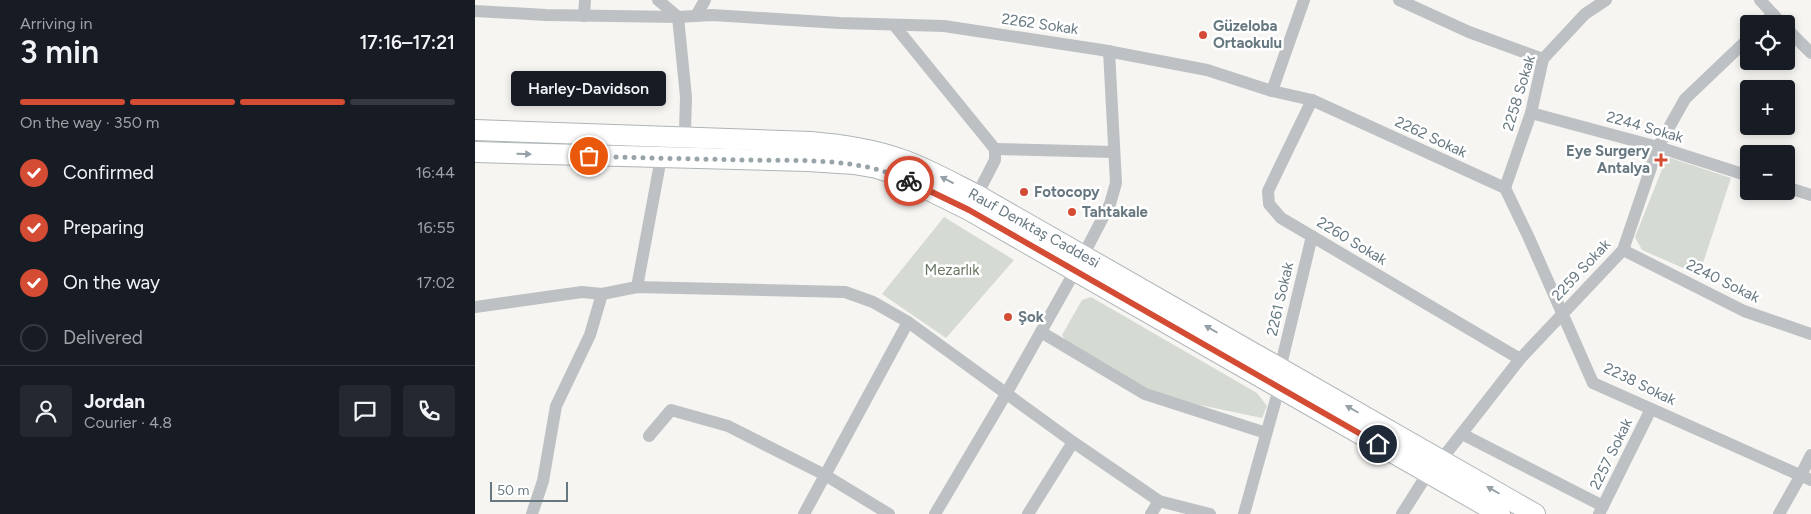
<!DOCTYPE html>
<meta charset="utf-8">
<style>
:root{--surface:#171b24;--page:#242831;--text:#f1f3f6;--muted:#9ea1a6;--line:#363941;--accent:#d44c34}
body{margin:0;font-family:Figtree,sans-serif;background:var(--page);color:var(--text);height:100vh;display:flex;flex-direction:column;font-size:19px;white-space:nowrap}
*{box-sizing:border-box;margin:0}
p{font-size:16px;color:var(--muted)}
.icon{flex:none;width:28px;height:28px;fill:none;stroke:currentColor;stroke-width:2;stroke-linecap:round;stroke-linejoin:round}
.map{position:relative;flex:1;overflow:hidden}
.details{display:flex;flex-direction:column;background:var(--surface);width:475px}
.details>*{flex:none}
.tools{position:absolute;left:1265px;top:15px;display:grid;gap:10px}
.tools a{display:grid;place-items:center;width:55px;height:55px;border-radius:5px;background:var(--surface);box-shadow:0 2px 8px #0003;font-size:25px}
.scale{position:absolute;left:15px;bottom:12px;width:78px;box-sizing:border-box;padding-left:5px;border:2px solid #677881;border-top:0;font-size:14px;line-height:18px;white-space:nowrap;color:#677881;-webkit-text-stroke:4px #fff;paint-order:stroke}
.pin{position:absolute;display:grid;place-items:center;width:42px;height:42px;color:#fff;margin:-21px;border:2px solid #fff;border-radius:50%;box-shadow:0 1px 5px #0007}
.courier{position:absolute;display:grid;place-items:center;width:50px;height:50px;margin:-25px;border:4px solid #d44c34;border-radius:50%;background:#fff;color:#222;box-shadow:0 1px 6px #0007}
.bubble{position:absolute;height:35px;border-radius:5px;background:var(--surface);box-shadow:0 2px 8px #0003;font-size:16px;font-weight:600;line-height:35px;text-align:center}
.head em{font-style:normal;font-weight:600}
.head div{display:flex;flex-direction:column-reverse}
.head{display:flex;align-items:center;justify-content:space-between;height:85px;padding:0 20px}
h1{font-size:32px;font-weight:600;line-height:38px}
.bar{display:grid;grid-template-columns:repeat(4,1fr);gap:8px 5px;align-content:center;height:60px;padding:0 20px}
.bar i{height:6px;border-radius:4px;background:var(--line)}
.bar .current{background:var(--accent)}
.bar p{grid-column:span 4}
.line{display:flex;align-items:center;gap:12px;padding:0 20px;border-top:1px solid var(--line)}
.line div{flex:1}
.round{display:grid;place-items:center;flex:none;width:52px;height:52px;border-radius:5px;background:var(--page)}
ol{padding:0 20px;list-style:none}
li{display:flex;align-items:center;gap:15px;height:55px}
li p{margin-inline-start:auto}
li .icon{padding:5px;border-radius:50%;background:var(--accent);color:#fff;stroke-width:4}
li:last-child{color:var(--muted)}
li i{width:28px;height:28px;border:2px solid var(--line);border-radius:50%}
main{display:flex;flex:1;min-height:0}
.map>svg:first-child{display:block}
</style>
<main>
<section class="details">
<div class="head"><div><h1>3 min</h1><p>Arriving in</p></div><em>17:16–17:21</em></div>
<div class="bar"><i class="current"></i><i class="current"></i><i class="current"></i><i></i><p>On the way · 350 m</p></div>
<ol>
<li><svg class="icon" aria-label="check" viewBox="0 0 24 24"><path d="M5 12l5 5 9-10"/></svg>Confirmed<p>16:44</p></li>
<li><svg class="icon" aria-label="check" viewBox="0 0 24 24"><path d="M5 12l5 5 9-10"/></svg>Preparing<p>16:55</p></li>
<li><svg class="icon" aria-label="check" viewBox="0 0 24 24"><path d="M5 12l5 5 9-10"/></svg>On the way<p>17:02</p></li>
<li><i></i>Delivered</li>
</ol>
<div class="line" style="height:90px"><a class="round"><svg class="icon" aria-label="person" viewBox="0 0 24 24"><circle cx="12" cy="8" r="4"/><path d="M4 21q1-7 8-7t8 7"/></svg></a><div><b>Jordan</b><p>Courier · 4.8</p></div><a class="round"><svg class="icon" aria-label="chat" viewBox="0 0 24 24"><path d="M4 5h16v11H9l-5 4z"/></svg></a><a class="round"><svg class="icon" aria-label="phone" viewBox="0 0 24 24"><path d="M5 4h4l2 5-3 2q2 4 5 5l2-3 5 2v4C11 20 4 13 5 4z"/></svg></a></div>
</section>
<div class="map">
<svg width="1336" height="514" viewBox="0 0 1336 514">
<rect width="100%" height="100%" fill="#f6f5f2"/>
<g fill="#d5dad2">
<path d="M 1192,157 L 1256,178 L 1224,275 L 1167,250 L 1160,237 Z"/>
<path d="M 469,217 L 539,260 L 471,338 L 407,294 Z"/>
<path d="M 616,297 L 782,393 L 792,406 L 787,418 L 701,400 L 665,386 L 590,340 L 587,335 L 607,300 Z"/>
</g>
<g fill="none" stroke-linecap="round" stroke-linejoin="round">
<g stroke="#aeb4b7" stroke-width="22">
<g id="primary">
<path d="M 0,130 L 336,142 C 368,145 398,149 428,160 C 453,169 478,183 502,195 L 1060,514"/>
<path d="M 0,152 L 333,161 L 379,164 L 402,168 L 423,175 L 494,210 L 1025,514"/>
</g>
</g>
<g stroke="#bdc1c4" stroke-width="12">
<path d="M 183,0 L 203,17 L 211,97 L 210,131 L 206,136"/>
<path d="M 924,0 L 994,32 L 1068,59"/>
<path d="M 1285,0 L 1307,24"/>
<path d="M 0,11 L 71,15 L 203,17 L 237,15 L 365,23 L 469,26 L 627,50 L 732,70 L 797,91 L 837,100 L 1030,188"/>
<path d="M 109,16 L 110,0"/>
<path d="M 221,16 L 230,0"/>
<path d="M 1288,24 L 1298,14"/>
<path d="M 419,25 L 520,149 L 520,160 L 502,195"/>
<path d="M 1311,28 L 1336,53"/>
<path d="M 797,91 L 829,0"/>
<path d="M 837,100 L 793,191 L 794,204 L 806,218 L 1045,359"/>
<path d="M 1056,113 L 1183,147 L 1274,176"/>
<path d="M 520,149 L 639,152"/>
<path d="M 1311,187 L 1336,195"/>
<path d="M 1030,188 L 1054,238 L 1118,383 L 1336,480"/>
<path d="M 1030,188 L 1056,113 L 1068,59 L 1110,14 L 1131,0"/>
<path d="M 1148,250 L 1269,311 L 1336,334"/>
<path d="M 162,287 L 186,158"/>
<path d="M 0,307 L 107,292 L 127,294 L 162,287 L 370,292 L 398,302 L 433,322 L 598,442 L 684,501 L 735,514"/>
<path d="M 566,332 L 670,394 L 791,433"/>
<path d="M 805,369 L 837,236"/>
<path d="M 987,434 L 1128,506"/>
<path d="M 174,436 L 196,410 L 253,426 L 350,475 L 414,514"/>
<path d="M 966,460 L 1045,359 L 1148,250 L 1183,147 L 1210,99 L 1274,38"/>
<path d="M 57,514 L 68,481 L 81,406 L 115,335 L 127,294"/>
<path d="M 329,514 L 433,322"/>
<path d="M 460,514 L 531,394 L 600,271 L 635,204 L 641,183 L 634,51"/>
<path d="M 553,514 L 598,442"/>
<path d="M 676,514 L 684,501"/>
<path d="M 769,514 L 801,399"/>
<path d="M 927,514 L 953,473"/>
<path d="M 1124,514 L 1176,409"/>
<path d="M 1304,514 L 1326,475 L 1336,455"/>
</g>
<use href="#primary" stroke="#fff" stroke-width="20"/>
</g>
<defs><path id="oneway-solid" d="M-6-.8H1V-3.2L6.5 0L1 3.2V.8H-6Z" transform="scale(1.25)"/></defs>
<g fill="#95a0a7">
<use href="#oneway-solid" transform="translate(49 154) rotate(2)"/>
<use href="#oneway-solid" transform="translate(472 180) rotate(-153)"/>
<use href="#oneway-solid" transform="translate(736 329) rotate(-150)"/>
<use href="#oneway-solid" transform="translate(877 409) rotate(-150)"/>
<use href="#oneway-solid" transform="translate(1018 490) rotate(-150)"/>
</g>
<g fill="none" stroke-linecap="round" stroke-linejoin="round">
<path stroke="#99a4a9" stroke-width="5" stroke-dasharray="0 9" d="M 114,156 C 167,158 220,159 273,160 C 327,161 384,157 434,181"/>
<path stroke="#d44c34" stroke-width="6" d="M 434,181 L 494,210 L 903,444"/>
</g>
<g fill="#d44c34" stroke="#fff" stroke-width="2">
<circle cx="728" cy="35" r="5"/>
<path d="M1183.5 152.5h5v5h5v5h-5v5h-5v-5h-5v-5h5z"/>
<circle cx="549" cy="192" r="5"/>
<circle cx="597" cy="212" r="5"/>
<circle cx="533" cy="317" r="5"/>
</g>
<g text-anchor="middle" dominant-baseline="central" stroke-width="5" stroke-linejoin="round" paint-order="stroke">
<g font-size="15" fill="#677881" stroke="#fff">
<text transform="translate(565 24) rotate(8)">2262 Sokak</text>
<text transform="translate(1044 93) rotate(-73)">2258 Sokak</text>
<text transform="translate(1170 127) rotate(16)">2244 Sokak</text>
<text transform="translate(956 137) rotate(25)">2262 Sokak</text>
<text transform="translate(559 228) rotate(29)">Rauf Denktaş Caddesi</text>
<text transform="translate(877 241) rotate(31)">2260 Sokak</text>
<text transform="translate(1106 270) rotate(-47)">2259 Sokak</text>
<text transform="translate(1248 281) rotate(26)">2240 Sokak</text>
<text transform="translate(805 299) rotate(-77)">2261 Sokak</text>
<text transform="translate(1165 384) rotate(26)">2238 Sokak</text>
<text transform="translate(1136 454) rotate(-64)">2257 Sokak</text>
</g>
<g font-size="15" font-weight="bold" fill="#677881" stroke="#fff" text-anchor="start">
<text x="738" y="26">Güzeloba<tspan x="738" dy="17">Ortaokulu</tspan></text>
<text x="1175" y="151" text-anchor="end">Eye Surgery<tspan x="1175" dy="17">Antalya</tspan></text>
<text x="559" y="192">Fotocopy</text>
<text x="607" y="212">Tahtakale</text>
<text x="543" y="317">Şok</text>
</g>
<g font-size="15" fill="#6b7965" stroke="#fff">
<text x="477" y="270">Mezarlık</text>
</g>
</g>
</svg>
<div class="tools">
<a><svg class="icon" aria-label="locate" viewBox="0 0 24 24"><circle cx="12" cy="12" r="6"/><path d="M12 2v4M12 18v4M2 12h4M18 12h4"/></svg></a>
<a>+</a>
<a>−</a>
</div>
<div class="scale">50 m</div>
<div class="pin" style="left:114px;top:156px;background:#ea580c"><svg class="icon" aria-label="bag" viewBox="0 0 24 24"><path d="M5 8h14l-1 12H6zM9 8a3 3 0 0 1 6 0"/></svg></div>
<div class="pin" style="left:903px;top:444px;background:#1f2937"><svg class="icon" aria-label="home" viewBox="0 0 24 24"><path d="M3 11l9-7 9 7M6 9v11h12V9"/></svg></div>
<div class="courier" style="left:434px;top:181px"><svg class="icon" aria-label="bike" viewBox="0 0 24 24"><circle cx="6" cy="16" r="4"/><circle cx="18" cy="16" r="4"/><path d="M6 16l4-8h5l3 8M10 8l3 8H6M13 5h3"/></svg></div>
<div class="bubble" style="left:36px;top:71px;width:155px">Harley-Davidson</div>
</div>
</main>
